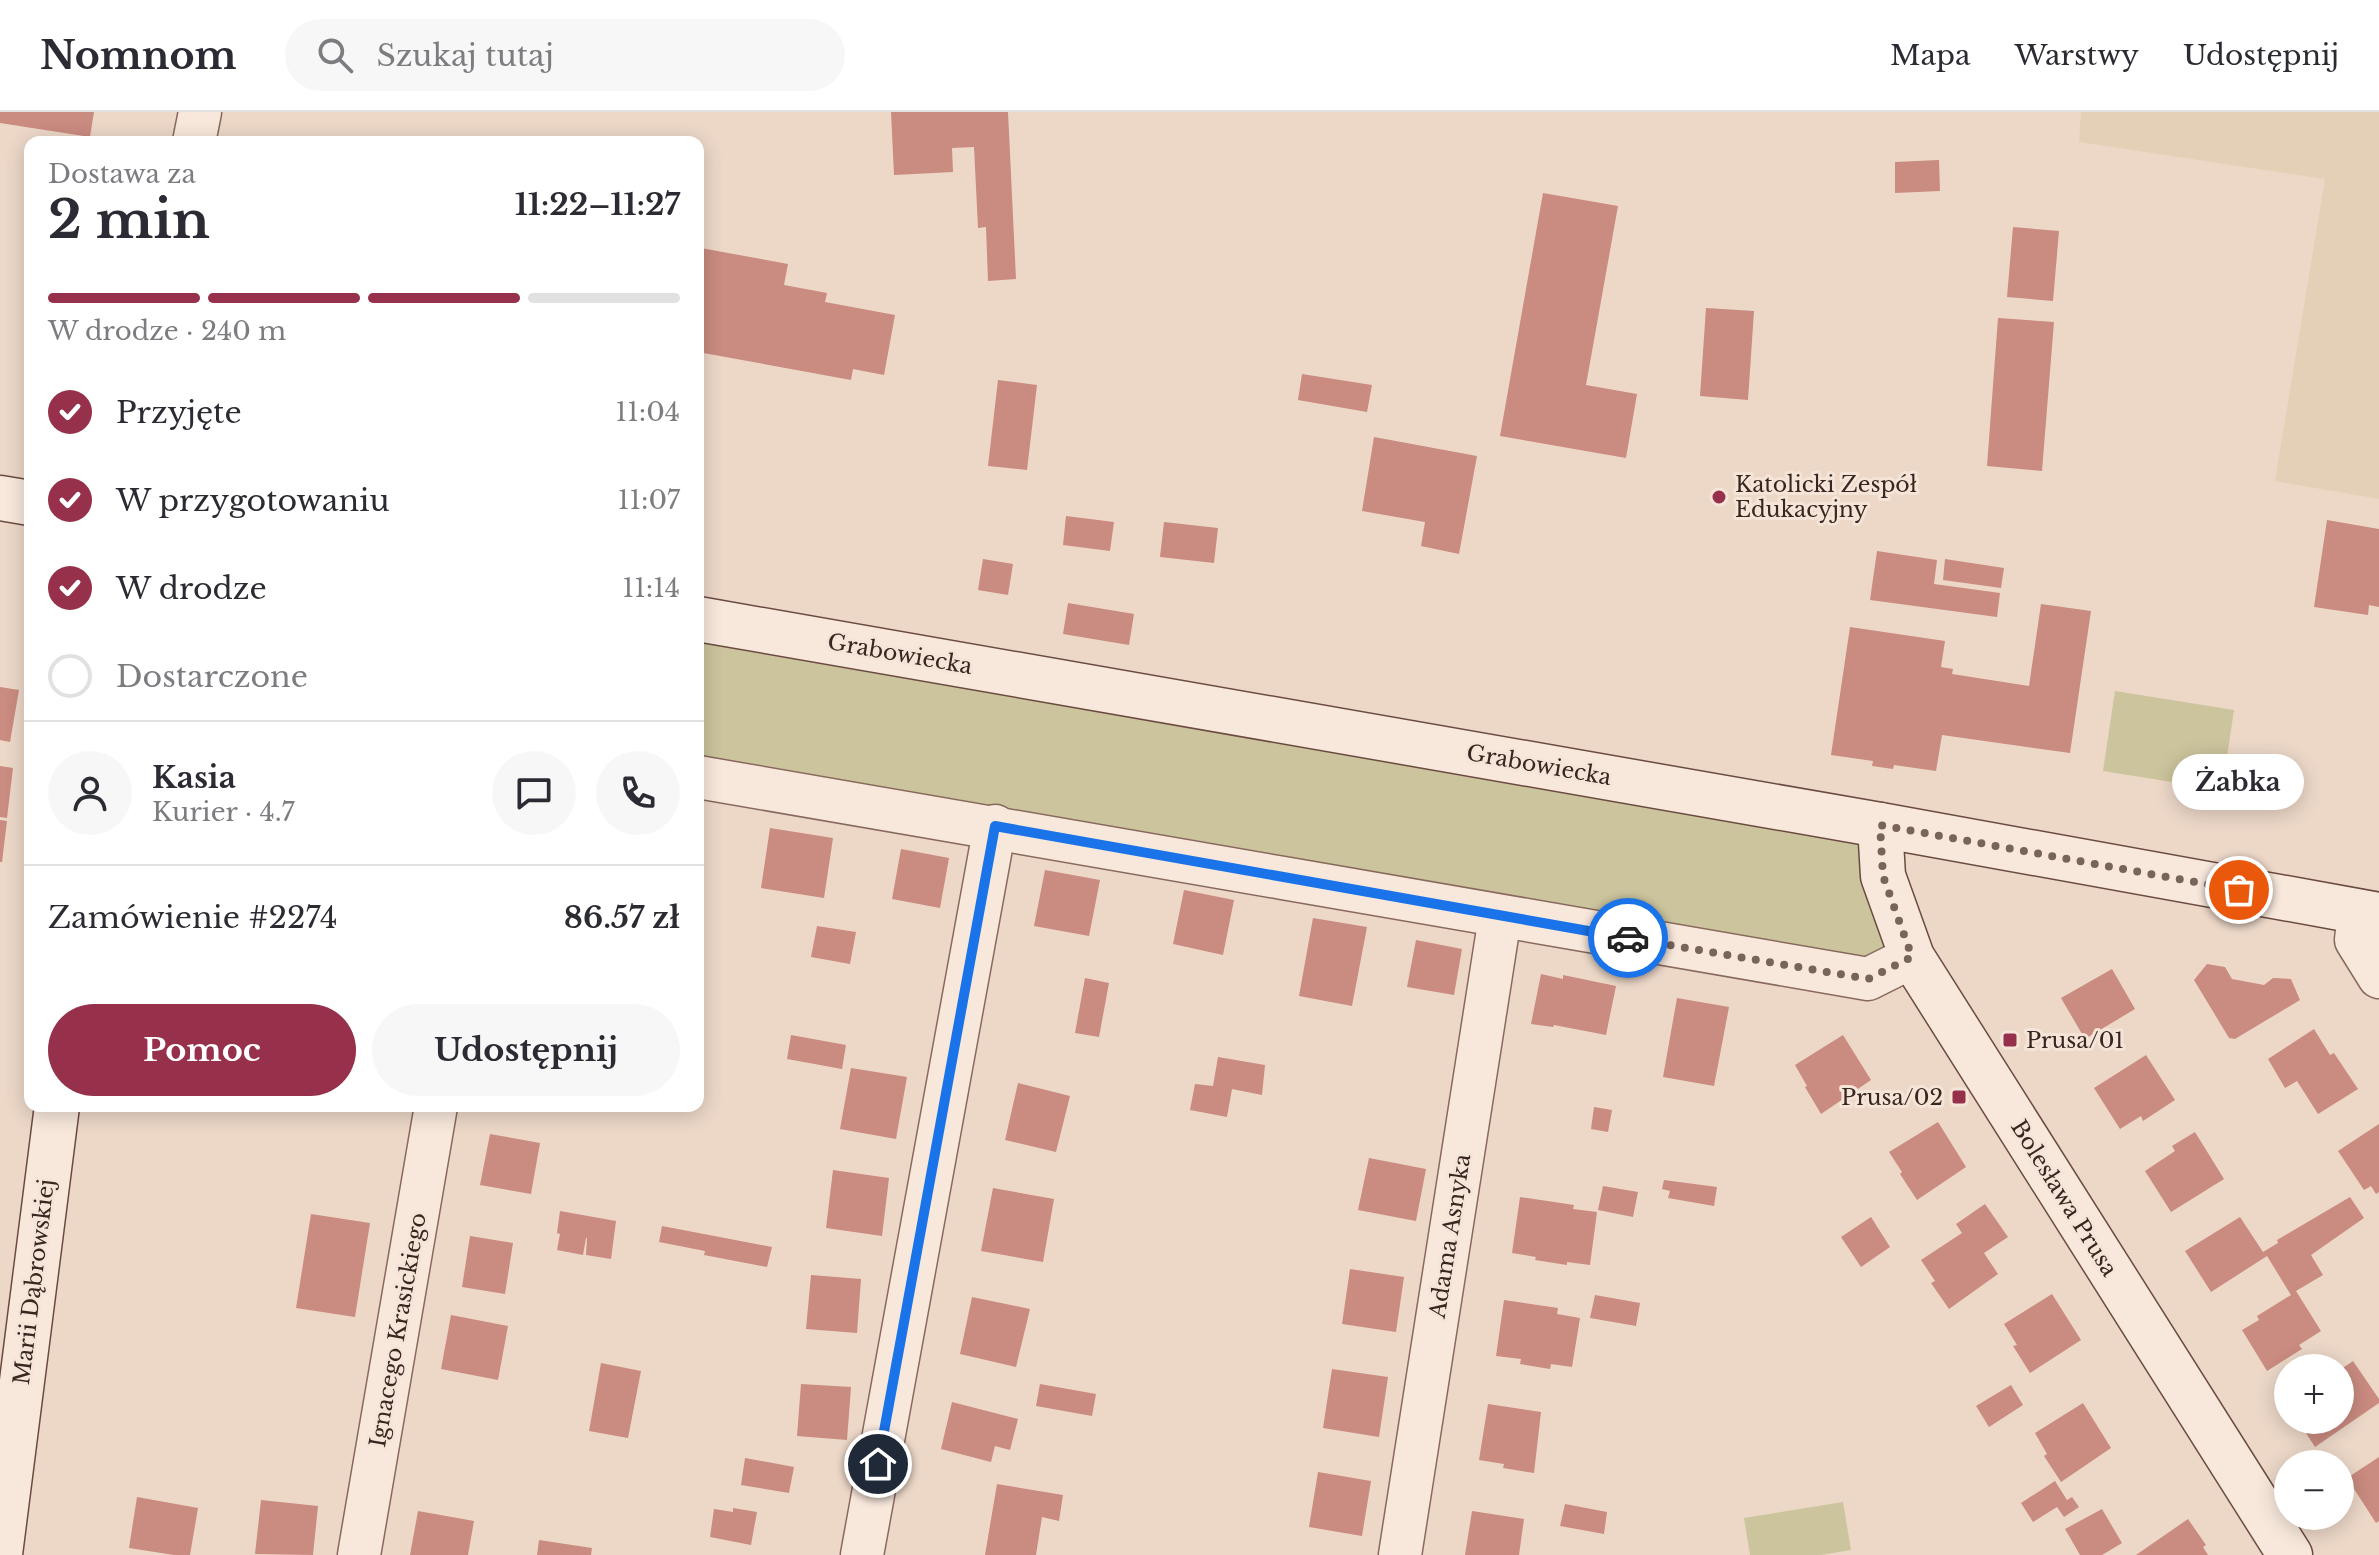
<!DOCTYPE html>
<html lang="pl">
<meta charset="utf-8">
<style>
:root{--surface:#fff;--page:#f7f7f7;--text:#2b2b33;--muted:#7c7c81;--line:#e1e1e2;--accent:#96304b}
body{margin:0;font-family:"Libre Baskerville",serif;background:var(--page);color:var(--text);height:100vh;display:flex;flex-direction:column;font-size:30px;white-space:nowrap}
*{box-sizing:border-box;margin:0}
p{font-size:26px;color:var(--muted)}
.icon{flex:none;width:44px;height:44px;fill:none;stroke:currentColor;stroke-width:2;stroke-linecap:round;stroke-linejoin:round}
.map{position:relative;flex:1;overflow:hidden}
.side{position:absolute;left:24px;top:24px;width:680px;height:976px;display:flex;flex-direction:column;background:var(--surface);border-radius:16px;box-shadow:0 4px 20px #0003}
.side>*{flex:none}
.controls{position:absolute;left:2274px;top:1242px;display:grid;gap:16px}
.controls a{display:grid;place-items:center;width:80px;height:80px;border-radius:50%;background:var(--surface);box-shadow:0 4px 20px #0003;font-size:40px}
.pin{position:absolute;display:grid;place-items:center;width:68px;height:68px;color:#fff;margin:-34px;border:4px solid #fff;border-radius:50%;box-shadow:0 2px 8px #0007}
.courier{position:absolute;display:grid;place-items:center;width:80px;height:80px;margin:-40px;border:6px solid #1a73e8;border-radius:50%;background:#fff;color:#222;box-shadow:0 2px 10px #0007}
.bubble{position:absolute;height:56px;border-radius:28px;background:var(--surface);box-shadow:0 4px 20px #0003;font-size:26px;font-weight:700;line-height:56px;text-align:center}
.summary em{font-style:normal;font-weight:700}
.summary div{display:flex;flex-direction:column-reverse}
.summary{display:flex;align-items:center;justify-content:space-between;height:136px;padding:0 24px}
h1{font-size:52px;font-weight:700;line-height:60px}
.bar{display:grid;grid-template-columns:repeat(4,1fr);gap:12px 8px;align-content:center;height:96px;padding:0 24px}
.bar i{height:10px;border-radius:6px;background:var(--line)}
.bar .selected{background:var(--accent)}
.bar p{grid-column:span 4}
.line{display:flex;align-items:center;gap:20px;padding:0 24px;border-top:2px solid var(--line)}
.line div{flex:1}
.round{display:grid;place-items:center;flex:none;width:84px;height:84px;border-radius:42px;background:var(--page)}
ol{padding:0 24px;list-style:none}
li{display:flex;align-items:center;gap:24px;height:88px}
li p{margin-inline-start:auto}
li .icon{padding:8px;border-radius:50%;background:var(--accent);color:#fff;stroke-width:4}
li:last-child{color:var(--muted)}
li i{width:44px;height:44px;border:4px solid var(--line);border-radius:50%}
.button{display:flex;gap:16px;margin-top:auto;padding:16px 24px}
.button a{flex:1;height:92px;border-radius:48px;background:var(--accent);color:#fff;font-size:32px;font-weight:700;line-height:92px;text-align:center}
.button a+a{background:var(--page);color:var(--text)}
header{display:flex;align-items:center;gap:48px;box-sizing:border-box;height:112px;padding:0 40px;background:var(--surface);border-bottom:2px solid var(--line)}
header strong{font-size:38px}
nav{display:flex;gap:44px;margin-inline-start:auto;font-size:28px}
.search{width:560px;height:72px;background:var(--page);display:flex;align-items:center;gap:20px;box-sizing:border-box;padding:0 28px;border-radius:44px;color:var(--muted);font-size:30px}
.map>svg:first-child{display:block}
</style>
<header>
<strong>Nomnom</strong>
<div class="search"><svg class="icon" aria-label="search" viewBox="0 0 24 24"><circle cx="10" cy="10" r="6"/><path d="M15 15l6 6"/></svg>Szukaj tutaj</div>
<nav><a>Mapa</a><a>Warstwy</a><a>Udostępnij</a></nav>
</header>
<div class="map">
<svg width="2379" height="1443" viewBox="0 0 2379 1443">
<rect width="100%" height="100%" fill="#edd8c8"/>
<path fill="#e3d0b6" d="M 2081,0 L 2379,0 L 2379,387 L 2275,369 L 2325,67 L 2079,30 Z"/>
<g fill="#cbc49c">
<path d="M 698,507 L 1880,713 L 1888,858 L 698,665 Z"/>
<path d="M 2115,579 L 2234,598 L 2222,678 L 2103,659 Z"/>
<path d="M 1843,1390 L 1851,1438 L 1821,1443 L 1750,1443 L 1744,1406 Z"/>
</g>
<g fill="#ca8b80">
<path d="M 0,0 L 94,0 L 90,25 L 0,11 Z"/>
<path d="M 891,0 L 1008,0 L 1016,167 L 988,169 L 986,115 L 978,116 L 974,35 L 952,36 L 953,60 L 894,63 Z"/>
<path d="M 1939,48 L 1940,79 L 1895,81 L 1895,50 Z"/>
<path d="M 1543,81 L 1618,94 L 1586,273 L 1637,282 L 1626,346 L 1500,324 Z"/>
<path d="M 2013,115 L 2059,119 L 2053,189 L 2007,185 Z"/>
<path d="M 701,136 L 788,152 L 784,173 L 827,181 L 825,190 L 895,203 L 884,263 L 853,257 L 851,268 L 698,240 L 698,155 Z"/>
<path d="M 1706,196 L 1754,199 L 1748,288 L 1700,284 Z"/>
<path d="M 1998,206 L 2054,210 L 2042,359 L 1987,354 Z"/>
<path d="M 1302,262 L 1372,273 L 1367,300 L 1298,288 Z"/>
<path d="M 998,268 L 1037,273 L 1027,358 L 988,354 Z"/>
<path d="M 1374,325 L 1477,344 L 1459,442 L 1421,434 L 1425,410 L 1362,399 Z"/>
<path d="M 1066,404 L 1114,410 L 1110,439 L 1063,433 Z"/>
<path d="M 2327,408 L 2379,417 L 2379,495 L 2369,493 L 2368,503 L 2314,495 Z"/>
<path d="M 1164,410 L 1218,416 L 1214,451 L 1160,445 Z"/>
<path d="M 1877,439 L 1937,448 L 1934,472 L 2000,481 L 1997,505 L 1870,488 Z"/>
<path d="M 983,447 L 1013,452 L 1008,483 L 978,478 Z"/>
<path d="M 1945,447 L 2004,456 L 2001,476 L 1943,468 Z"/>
<path d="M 1068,491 L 1134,502 L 1129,533 L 1063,522 Z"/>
<path d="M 2041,492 L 2091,499 L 2070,641 L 1942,623 L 1936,659 L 1894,653 L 1893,657 L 1872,654 L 1873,649 L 1831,643 L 1850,515 L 1945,529 L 1941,555 L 1953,557 L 1952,562 L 2029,574 Z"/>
<path d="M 0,575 L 19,578 L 10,630 L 0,628 Z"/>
<path d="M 0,654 L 13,656 L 7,706 L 0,705 Z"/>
<path d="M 0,708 L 7,709 L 2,750 L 0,750 Z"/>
<path d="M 770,716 L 833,726 L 824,786 L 761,776 Z"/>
<path d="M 901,737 L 949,746 L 940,796 L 892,787 Z"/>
<path d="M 1045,758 L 1100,768 L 1089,824 L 1034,814 Z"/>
<path d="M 1184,778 L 1234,788 L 1223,843 L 1173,832 Z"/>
<path d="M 1313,806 L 1367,815 L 1352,894 L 1299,884 Z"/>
<path d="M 817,814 L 856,820 L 850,852 L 811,845 Z"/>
<path d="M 1416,828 L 1462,837 L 1454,883 L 1407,875 Z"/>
<path d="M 2207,852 L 2225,855 L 2232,867 L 2264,873 L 2273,866 L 2291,867 L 2300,888 L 2235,927 L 2229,926 L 2194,868 Z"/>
<path d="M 2112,857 L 2135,897 L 2085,927 L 2061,886 Z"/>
<path d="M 1541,862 L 1563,867 L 1563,863 L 1616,874 L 1606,923 L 1554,913 L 1553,915 L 1531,912 Z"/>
<path d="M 1085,866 L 1109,871 L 1099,925 L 1075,921 Z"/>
<path d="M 1677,886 L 1729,895 L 1714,974 L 1663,965 Z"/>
<path d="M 2314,917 L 2330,943 L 2334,941 L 2358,977 L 2318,1002 L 2297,969 L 2285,976 L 2268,947 Z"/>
<path d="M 791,923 L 846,933 L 842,957 L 787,947 Z"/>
<path d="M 1843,923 L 1871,968 L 1821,1002 L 1805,975 L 1807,974 L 1795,953 Z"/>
<path d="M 2146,943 L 2175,988 L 2143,1009 L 2141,1004 L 2120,1017 L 2094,976 Z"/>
<path d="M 1218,945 L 1265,953 L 1262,983 L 1232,977 L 1227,1005 L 1190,998 L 1195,972 L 1213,974 Z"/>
<path d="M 851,956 L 907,965 L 896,1027 L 840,1017 Z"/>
<path d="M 1018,971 L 1070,984 L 1056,1040 L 1005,1028 Z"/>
<path d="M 1594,995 L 1612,998 L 1608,1020 L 1591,1017 Z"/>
<path d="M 1938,1010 L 1966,1055 L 1917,1088 L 1900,1062 L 1902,1060 L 1889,1040 Z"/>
<path d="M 2379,1012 L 2379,1080 L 2376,1082 L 2371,1074 L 2364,1078 L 2338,1039 Z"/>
<path d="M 2195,1020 L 2224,1067 L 2171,1100 L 2145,1059 L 2175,1039 L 2172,1034 Z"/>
<path d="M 490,1022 L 540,1031 L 531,1082 L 480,1073 Z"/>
<path d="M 1369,1046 L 1426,1057 L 1416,1109 L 1358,1098 Z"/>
<path d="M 833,1058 L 889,1066 L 882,1124 L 826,1116 Z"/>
<path d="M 1664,1068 L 1717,1075 L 1714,1094 L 1668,1086 L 1670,1079 L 1662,1077 Z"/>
<path d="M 1603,1074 L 1638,1080 L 1633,1105 L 1598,1098 Z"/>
<path d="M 993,1076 L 1054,1087 L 1043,1150 L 981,1139 Z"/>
<path d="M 1520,1085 L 1574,1093 L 1573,1097 L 1597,1100 L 1590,1153 L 1567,1150 L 1567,1153 L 1535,1148 L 1536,1145 L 1512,1141 Z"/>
<path d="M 2350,1085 L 2364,1106 L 2311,1143 L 2323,1163 L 2296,1179 L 2321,1219 L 2299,1233 L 2302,1237 L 2267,1259 L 2242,1218 L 2259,1208 L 2257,1204 L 2291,1183 L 2267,1144 L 2211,1180 L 2185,1139 L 2240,1105 L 2263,1140 L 2278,1131 L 2277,1128 Z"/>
<path d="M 1985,1092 L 2008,1125 L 1984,1141 L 1998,1162 L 1949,1197 L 1931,1171 L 1935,1169 L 1921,1148 L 1962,1121 L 1956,1112 Z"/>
<path d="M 560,1099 L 616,1109 L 611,1147 L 586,1143 L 587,1126 L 586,1126 L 583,1143 L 557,1138 L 560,1122 L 557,1121 Z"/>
<path d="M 311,1102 L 370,1111 L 355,1205 L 296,1196 Z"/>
<path d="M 1871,1105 L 1890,1135 L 1861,1155 L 1841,1125 Z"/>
<path d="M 662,1114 L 772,1135 L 767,1155 L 704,1143 L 705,1139 L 659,1130 Z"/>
<path d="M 470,1124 L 513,1131 L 505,1182 L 462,1175 Z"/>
<path d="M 1350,1157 L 1404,1165 L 1396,1220 L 1342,1212 Z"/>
<path d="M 811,1163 L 861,1167 L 857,1221 L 806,1217 Z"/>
<path d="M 2052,1182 L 2081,1228 L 2030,1261 L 2013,1234 L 2017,1233 L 2004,1212 Z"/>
<path d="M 1595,1183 L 1640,1191 L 1636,1214 L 1590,1206 Z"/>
<path d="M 972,1185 L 1030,1197 L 1016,1255 L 960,1242 Z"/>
<path d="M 1504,1188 L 1558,1196 L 1557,1202 L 1580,1206 L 1572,1255 L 1551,1252 L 1550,1257 L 1520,1252 L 1521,1247 L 1496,1244 Z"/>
<path d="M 451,1203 L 508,1214 L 498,1268 L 441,1257 Z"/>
<path d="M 2353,1249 L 2379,1287 L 2379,1291 L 2315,1335 L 2304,1318 L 2319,1308 L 2340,1308 L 2340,1258 Z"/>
<path d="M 601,1251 L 641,1259 L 628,1326 L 589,1319 Z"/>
<path d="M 1332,1257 L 1388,1265 L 1379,1325 L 1323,1316 Z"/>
<path d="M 801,1272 L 851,1275 L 847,1328 L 797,1324 Z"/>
<path d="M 1040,1272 L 1096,1282 L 1092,1304 L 1036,1294 Z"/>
<path d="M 2011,1273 L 2023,1293 L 1989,1315 L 1976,1294 Z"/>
<path d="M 952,1290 L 1018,1307 L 1010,1338 L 995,1334 L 991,1350 L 941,1337 Z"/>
<path d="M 2083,1291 L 2111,1336 L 2061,1370 L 2044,1344 L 2047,1342 L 2035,1321 Z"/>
<path d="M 1488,1292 L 1541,1300 L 1534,1361 L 1503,1356 L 1504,1352 L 1479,1348 Z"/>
<path d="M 2379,1345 L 2379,1409 L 2376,1411 L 2347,1366 Z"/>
<path d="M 745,1346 L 794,1355 L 789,1381 L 741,1373 Z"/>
<path d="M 1318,1360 L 1371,1369 L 1362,1424 L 1309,1415 Z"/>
<path d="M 2055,1369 L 2067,1388 L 2072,1385 L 2079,1395 L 2064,1405 L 2057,1395 L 2033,1410 L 2021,1391 Z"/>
<path d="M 997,1372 L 1063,1383 L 1059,1409 L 1042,1405 L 1036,1443 L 985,1443 Z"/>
<path d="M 137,1385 L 198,1396 L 190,1443 L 174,1443 L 129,1436 Z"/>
<path d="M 261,1388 L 318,1394 L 313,1443 L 255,1442 Z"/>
<path d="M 1565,1392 L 1607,1400 L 1604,1422 L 1560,1414 Z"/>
<path d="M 733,1396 L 757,1400 L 751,1433 L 710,1425 L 714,1397 L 733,1400 Z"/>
<path d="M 2102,1397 L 2122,1431 L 2102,1443 L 2080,1443 L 2065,1417 Z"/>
<path d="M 418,1399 L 474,1409 L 468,1443 L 410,1443 Z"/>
<path d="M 1472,1399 L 1524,1407 L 1519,1443 L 1465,1443 Z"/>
<path d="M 2188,1407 L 2206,1433 L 2203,1435 L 2208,1443 L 2136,1443 Z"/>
<path d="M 539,1428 L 592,1436 L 591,1443 L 537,1443 Z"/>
</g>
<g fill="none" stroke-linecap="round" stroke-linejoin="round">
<g stroke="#89695e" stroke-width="45">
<g id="street">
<path d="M 194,30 L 200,0"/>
<path d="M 698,665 C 1088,730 1478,802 1868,867 L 1912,845"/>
<path d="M 2359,799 L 2356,828 L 2379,865"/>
<path d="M 359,1443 L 436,994"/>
<path d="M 862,1443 L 995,714"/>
<path d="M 1400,1443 L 1500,805"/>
</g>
</g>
<g stroke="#6b4b41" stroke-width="47">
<g id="secondary">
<path d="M 0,386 L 30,391"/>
<path d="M 698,507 L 1880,713 L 2379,803"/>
<path d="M 1880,713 L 1883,764 L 1912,845 L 2290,1443"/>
<path d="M 0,1442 L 57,994"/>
</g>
</g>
<use href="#street" stroke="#f8e8dc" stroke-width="42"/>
<use href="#secondary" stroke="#f8e8dc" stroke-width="44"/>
</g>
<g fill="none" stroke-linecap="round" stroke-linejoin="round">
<path stroke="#79645b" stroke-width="8" stroke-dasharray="0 14.4" d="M 1628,826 L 1868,867 L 1912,845 L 1883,764 L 1880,713 L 2239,778"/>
<path stroke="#1a73e8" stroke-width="10" d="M 878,1352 L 995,714 L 1628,826"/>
</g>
<g fill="#96304b" stroke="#f5e5d8" stroke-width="3">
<circle cx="1719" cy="385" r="8"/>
<rect x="2002" y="920" width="16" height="16" rx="4"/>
<rect x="1951" y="977" width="16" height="16" rx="4"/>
</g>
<g text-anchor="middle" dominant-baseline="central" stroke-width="6" stroke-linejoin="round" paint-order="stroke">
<g font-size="22" fill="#3a2621" stroke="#f5e5d8" text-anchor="start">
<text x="1735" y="372">Katolicki Zespół<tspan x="1735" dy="25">Edukacyjny</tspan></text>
<text x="2026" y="928">Prusa/01</text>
<text x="1943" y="985" text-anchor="end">Prusa/02</text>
</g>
<g font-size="22" fill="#3a2621" stroke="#f5e5d8">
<text transform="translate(900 542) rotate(10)">Grabowiecka</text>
<text transform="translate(1539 653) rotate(10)">Grabowiecka</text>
<text transform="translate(2064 1086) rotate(58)">Bolesława Prusa</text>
<text transform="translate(1450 1124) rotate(-81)">Adama Asnyka</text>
<text transform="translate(34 1170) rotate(-83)">Marii Dąbrowskiej</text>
<text transform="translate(398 1218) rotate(-80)">Ignacego Krasickiego</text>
</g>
</g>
</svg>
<div class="controls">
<a>+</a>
<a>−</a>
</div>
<div class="pin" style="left:2239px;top:778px;background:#ea580c"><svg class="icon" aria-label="bag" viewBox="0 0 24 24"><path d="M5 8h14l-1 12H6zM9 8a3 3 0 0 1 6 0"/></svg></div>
<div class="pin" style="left:878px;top:1352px;background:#1f2937"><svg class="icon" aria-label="home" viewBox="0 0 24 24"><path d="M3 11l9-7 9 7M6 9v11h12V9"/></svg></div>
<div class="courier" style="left:1628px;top:826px"><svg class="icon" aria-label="car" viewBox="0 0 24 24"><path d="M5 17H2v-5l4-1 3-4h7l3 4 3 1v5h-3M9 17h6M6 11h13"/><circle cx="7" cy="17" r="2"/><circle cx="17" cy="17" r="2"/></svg></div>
<div class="bubble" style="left:2172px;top:642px;width:132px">Żabka</div>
<section class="side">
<div class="summary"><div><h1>2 min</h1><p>Dostawa za</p></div><em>11:22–11:27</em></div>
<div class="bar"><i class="selected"></i><i class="selected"></i><i class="selected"></i><i></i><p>W drodze · 240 m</p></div>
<ol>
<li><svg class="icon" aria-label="check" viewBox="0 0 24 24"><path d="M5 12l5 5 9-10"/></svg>Przyjęte<p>11:04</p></li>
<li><svg class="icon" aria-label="check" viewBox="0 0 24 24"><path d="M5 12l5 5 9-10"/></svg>W przygotowaniu<p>11:07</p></li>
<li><svg class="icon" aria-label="check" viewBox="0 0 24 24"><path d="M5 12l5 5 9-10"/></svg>W drodze<p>11:14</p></li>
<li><i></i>Dostarczone</li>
</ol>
<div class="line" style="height:144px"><a class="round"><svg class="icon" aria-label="person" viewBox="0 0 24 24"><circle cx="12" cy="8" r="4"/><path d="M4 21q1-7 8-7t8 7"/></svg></a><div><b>Kasia</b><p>Kurier · 4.7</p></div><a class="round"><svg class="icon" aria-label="chat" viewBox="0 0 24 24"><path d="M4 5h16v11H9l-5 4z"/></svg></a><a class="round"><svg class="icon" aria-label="phone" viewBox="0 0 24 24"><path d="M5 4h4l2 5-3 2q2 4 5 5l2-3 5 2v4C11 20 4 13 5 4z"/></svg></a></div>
<div class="line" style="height:104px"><div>Zamówienie #2274</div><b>86.57 zł</b></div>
<div class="button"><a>Pomoc</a><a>Udostępnij</a></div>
</section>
</div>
